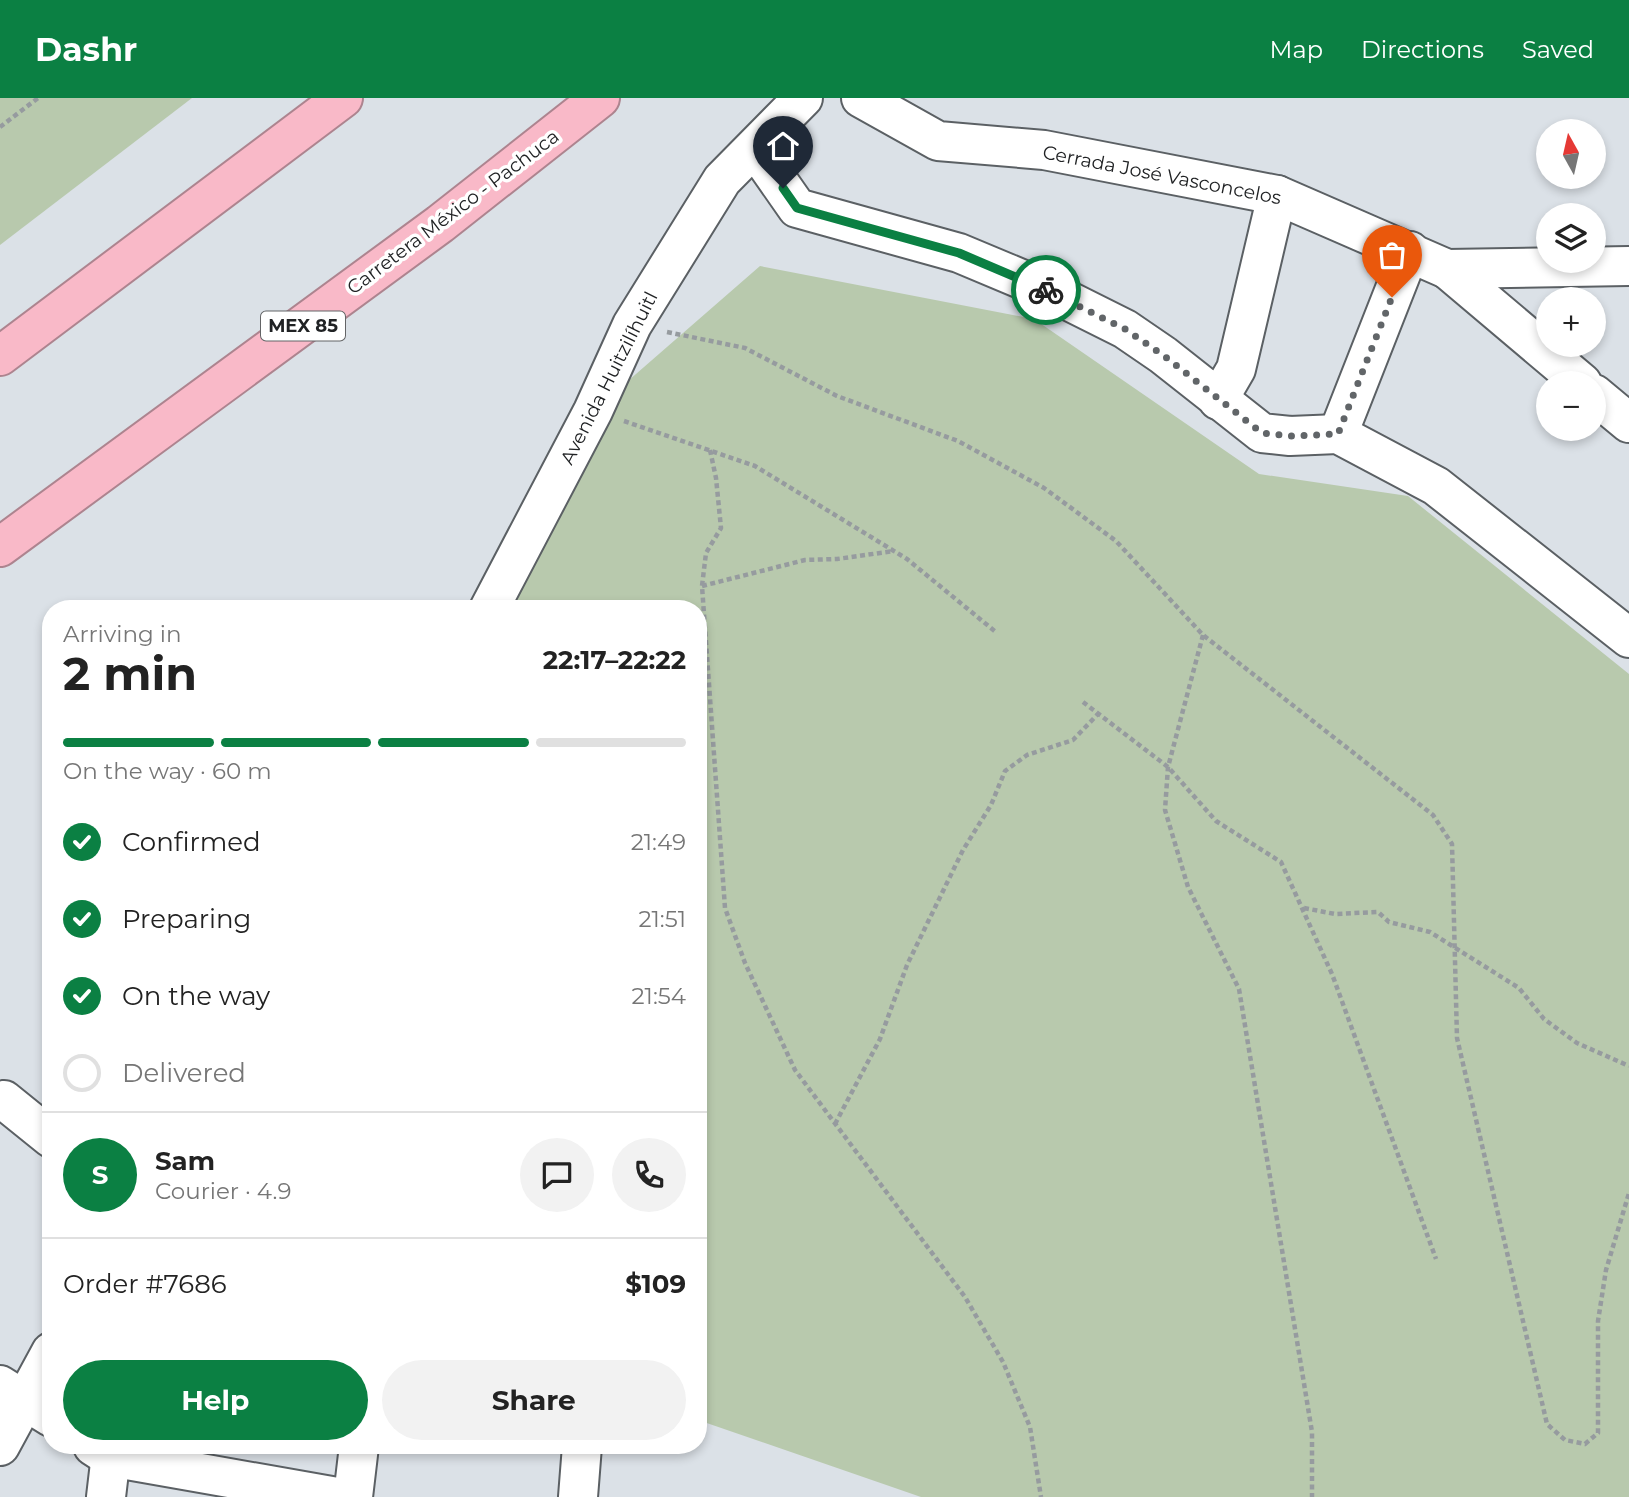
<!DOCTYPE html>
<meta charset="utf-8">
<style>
:root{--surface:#fff;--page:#f2f2f2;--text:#222;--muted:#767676;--line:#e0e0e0;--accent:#0b8043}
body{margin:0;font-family:Montserrat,sans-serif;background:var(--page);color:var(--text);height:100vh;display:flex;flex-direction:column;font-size:26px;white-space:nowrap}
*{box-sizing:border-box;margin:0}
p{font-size:23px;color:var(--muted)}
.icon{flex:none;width:38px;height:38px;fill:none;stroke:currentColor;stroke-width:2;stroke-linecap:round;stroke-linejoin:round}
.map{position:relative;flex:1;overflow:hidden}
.drawer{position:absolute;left:42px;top:502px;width:665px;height:854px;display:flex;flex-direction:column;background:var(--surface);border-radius:28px;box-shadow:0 4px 10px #0003}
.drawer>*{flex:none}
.needle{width:46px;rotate:352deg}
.fabs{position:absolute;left:1536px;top:21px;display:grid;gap:14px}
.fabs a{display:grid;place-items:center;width:70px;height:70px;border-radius:50%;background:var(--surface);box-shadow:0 4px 10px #0003;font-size:35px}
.pin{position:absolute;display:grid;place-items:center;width:60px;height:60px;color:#fff;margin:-72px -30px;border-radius:50% 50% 50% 0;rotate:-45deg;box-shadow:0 0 7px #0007}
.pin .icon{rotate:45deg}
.courier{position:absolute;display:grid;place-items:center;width:70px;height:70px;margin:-35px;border:5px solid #0b8043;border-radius:50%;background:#fff;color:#222;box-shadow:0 2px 9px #0007}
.summary em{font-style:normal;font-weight:700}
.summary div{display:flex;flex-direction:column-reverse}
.summary{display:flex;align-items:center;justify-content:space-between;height:119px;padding:0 21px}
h1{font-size:46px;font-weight:700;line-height:52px}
.bar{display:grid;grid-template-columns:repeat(4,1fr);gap:10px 7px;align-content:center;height:84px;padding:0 21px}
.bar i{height:9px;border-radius:5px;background:var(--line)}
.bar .on{background:var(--accent)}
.bar p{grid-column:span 4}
.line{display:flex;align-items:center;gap:18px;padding:0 21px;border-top:2px solid var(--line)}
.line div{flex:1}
.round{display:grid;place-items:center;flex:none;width:74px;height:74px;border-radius:37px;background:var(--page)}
ol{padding:0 21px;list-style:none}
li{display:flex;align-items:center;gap:21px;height:77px}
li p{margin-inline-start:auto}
li .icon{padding:7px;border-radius:50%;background:var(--accent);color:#fff;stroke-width:4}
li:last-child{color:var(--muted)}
li i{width:38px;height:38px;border:4px solid var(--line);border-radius:50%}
.action{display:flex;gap:14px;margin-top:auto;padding:14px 21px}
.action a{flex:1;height:80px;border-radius:42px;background:var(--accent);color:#fff;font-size:28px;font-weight:700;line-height:80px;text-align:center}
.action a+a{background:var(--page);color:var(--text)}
header{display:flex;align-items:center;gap:42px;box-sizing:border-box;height:98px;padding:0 35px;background:var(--accent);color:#fff}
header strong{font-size:33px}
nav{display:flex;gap:38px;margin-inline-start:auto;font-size:24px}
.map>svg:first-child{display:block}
</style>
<header>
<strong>Dashr</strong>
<nav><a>Map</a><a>Directions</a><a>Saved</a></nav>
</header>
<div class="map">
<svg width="1629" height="1399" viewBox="0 0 1629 1399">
<rect width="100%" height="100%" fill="#dbe1e7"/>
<g fill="#b8c9ad">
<path d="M 0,0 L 192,0 L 0,147 Z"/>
<path d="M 760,168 L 1034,221 L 1259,376 L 1408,398 L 1629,576 L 1629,1399 L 921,1399 L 698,1322 L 698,511 L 503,511 L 613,296 Z"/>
</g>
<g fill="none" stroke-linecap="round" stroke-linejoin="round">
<g stroke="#5b6064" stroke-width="42">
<g id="minor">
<path d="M 861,0 L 938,43 L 1044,52 L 1277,97 L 1447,171 L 1629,168"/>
<path d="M 755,50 L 797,110 L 959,155 L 1045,191 L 1125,231 L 1163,257 L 1262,335 L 1290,338 L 1338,336 L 1436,388 L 1629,540"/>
<path d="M 1447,171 L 1582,285"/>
<path d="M 1594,296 L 1629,325"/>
<path d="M 1218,302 L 1236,271 L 1277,97"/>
<path d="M 1338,336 L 1410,153"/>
<path d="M 489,511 L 593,313 L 632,227 L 722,82 L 803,0"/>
<path d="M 4,1002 L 51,1040"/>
<path d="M 0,1287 L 51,1319"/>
<path d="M 0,1348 L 51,1254"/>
<path d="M 93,1348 L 110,1359 L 337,1399"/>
<path d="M 106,1399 L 112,1348"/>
<path d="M 353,1399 L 359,1348"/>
<path d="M 578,1399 L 582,1348"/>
</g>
</g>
<g stroke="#ad848f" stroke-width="42">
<g id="highway">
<path d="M 0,258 L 343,0"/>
<path d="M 0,449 L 440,126 L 600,0"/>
</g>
</g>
<g stroke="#969b9f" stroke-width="4.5" stroke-dasharray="5 3.5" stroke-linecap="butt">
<path d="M 0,29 L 38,0"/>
<path d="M 667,234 L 745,250 L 837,298 L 958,343 L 1044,390 L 1116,443 L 1203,537 L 1433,717 L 1452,746 L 1457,940 L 1547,1326 L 1565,1342 L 1585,1346 L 1598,1335 L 1598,1223 L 1606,1172 L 1629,1095"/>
<path d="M 624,323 L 755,368 L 907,461 L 997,535"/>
<path d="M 710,352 L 716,380 L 721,430 L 706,455 L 702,488 L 725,810 L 745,865 L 795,972 L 965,1199 L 1003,1264 L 1030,1329 L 1041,1399"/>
<path d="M 702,488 L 805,462 L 837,461 L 894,453"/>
<path d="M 1203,537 L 1168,669 L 1165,712 L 1188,789 L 1239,891 L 1312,1334 L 1312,1399"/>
<path d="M 1083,604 L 1168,669 L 1216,723 L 1281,764 L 1332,876 L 1436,1161"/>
<path d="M 1304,810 L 1335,816 L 1378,814 L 1389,824 L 1430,834 L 1519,890 L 1544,921 L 1577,945 L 1629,968"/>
<path d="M 835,1026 L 880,941 L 907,867 L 963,752 L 991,707 L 1005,673 L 1027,657 L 1073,642 L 1098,616"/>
</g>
<use href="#minor" stroke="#fff" stroke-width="38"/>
<use href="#highway" stroke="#f9b9c8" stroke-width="38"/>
</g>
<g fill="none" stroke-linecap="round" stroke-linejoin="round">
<path stroke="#616568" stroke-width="7" stroke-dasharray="0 12.6" d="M 1046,192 L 1125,231 L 1163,257 L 1262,335 L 1290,338 L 1338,336 L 1392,199"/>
<path stroke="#0b8043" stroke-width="9" d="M 783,90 L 797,110 L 959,155 L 1046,192"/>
</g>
<g text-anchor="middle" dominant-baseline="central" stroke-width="7" stroke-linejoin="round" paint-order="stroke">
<rect fill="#fff" stroke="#636466" stroke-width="2" x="261" y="213.5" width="84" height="29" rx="5"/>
<g font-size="18" font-weight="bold" fill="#202224">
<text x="303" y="228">MEX 85</text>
</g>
<g font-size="19" fill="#202224" stroke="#fff">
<text transform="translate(1162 77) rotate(11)">Cerrada José Vasconcelos</text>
<text transform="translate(453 114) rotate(-37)">Carretera México - Pachuca</text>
<text transform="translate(609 280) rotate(-63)">Avenida Huitzilíhuitl</text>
</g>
</g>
</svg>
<div class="fabs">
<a><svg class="needle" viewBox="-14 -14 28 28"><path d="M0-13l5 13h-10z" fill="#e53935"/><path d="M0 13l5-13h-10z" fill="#767676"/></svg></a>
<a><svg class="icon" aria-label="layers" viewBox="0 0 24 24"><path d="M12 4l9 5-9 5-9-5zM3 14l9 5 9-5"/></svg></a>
<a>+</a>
<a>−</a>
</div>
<div class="pin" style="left:1392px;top:199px;background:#ea580c"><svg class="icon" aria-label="bag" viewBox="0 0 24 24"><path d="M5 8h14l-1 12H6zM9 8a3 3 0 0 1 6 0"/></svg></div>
<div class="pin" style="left:783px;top:90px;background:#1f2937"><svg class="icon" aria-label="home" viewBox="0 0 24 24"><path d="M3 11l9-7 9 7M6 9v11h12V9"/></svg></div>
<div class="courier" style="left:1046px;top:192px"><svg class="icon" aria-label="bike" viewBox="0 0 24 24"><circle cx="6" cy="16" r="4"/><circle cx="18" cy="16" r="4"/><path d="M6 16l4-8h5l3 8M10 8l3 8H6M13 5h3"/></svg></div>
<section class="drawer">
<div class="summary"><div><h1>2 min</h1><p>Arriving in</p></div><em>22:17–22:22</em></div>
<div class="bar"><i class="on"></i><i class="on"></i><i class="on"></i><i></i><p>On the way · 60 m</p></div>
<ol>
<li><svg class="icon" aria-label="check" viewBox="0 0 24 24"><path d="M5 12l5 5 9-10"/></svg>Confirmed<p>21:49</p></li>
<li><svg class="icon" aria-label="check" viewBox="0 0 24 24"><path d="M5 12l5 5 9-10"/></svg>Preparing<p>21:51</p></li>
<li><svg class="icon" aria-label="check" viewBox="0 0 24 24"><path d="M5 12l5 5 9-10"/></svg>On the way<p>21:54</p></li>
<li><i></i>Delivered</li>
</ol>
<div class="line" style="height:126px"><b class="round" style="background:var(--accent);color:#fff">S</b><div><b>Sam</b><p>Courier · 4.9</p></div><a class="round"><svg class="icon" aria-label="chat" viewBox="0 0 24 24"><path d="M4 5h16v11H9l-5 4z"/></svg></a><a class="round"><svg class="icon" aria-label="phone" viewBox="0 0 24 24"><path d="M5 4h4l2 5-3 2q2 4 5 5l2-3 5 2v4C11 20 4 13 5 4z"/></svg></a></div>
<div class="line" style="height:91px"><div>Order #7686</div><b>$109</b></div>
<div class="action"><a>Help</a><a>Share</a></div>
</section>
</div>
